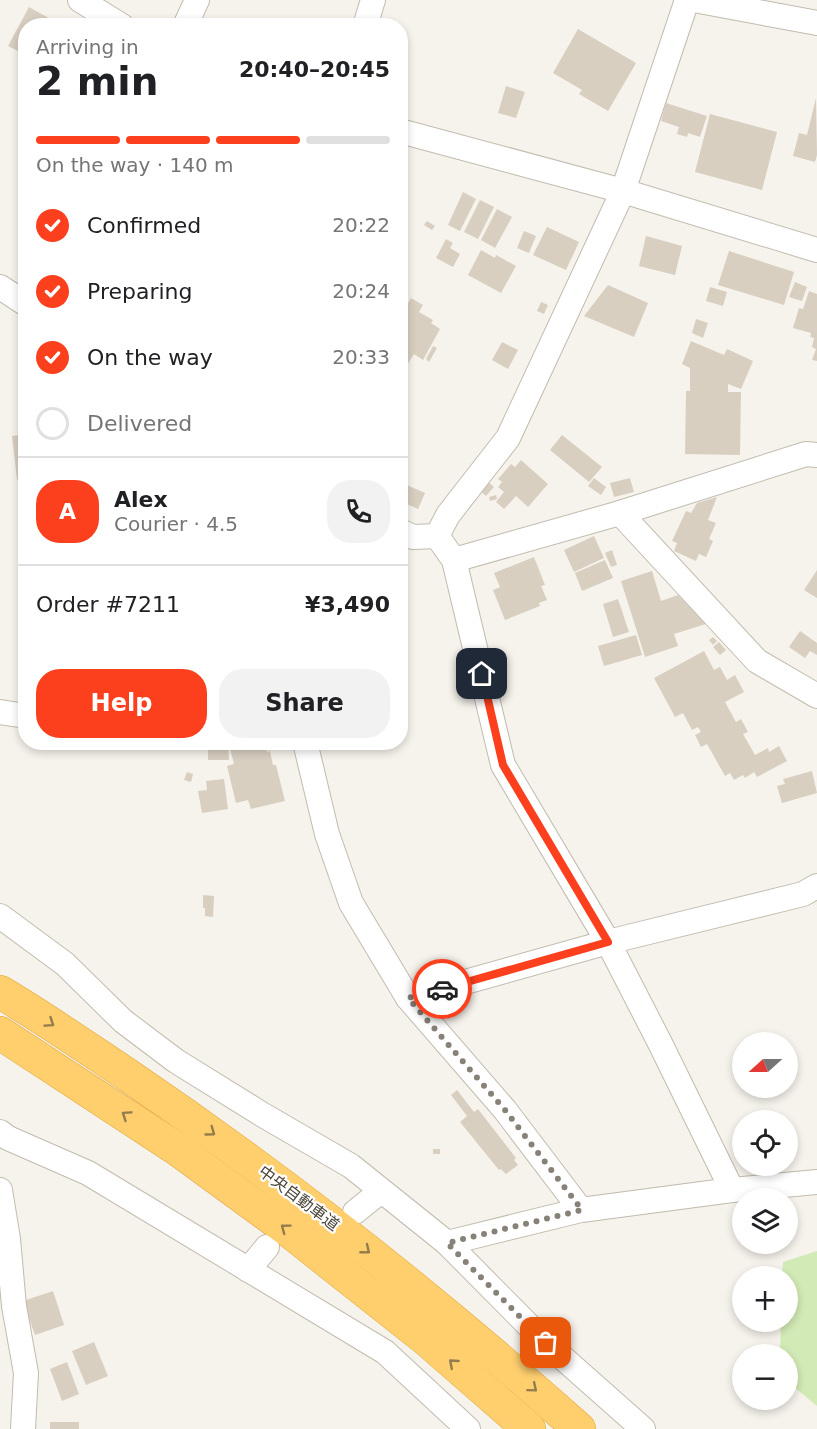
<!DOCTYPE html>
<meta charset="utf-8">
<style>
:root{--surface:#fff;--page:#f2f2f2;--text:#202124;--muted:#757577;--line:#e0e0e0;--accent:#fc3f1d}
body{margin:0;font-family:"DejaVu Sans","Noto Sans JP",sans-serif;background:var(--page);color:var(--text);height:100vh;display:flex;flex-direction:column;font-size:22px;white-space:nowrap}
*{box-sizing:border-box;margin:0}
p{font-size:20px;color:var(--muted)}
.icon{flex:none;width:33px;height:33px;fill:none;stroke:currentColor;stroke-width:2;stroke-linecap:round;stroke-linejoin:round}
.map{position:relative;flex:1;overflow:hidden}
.sheet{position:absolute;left:18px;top:18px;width:390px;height:732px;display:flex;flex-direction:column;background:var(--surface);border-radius:24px;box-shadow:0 3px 9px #0003}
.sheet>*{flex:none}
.needle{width:39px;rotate:249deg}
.controls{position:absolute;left:732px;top:1032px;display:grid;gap:12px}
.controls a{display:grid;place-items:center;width:66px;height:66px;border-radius:50%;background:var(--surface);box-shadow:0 3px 9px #0003;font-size:30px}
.pin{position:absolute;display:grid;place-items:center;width:51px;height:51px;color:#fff;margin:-26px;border-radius:12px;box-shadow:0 3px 9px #0006}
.courier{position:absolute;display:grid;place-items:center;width:60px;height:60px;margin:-30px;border:4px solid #fc3f1d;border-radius:50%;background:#fff;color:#222;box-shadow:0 2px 8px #0007}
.head em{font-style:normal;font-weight:800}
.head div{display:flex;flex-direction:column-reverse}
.head{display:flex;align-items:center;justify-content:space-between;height:102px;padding:0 18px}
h1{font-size:39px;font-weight:800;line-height:45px}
.bar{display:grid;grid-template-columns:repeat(4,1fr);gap:9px 6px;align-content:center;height:72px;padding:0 18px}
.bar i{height:8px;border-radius:4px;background:var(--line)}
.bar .current{background:var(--accent)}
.bar p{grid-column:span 4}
.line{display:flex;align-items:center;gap:15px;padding:0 18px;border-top:2px solid var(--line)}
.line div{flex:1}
.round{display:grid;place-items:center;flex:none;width:63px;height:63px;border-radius:24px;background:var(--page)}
ol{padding:0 18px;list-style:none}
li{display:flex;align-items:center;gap:18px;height:66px}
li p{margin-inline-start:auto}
li .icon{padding:6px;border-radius:50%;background:var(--accent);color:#fff;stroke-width:4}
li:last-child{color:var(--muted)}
li i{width:33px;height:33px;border:3px solid var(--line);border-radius:50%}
.action{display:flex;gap:12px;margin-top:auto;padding:12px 18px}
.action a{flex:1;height:69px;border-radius:24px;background:var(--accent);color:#fff;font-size:24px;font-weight:800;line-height:69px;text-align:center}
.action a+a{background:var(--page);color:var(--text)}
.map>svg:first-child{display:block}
</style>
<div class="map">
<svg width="817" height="1429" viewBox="0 0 817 1429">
<rect width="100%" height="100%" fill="#f6f3ec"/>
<path fill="#d2eab5" d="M 817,1251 L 817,1406 L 788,1382 L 788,1354 L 780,1354 L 781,1322 L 788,1322 L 788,1276 L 782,1276 L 783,1262 Z"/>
<g fill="#d8cfc1">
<path d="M 29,7 L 63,26 L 26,26 L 26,55 L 8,46 Z"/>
<path d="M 578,29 L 636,63 L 608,111 L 579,94 L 582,90 L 553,73 Z"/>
<path d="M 506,86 L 525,92 L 516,118 L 498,113 Z"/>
<path d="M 816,98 L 817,155 L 815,162 L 793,156 L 799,133 L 807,135 Z"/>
<path d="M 666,103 L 707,116 L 700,137 L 688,133 L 687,137 L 677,134 L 679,127 L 661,121 Z"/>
<path d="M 710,114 L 777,132 L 762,190 L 695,172 Z"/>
<path d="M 463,192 L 476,199 L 460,231 L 448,225 Z"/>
<path d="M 480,200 L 494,207 L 478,239 L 464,232 Z"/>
<path d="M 497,209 L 512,217 L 495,248 L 481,240 Z"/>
<path d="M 427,221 L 435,226 L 432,230 L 424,225 Z"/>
<path d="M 547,227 L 579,242 L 566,270 L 533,255 Z"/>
<path d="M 524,231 L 536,236 L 529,253 L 517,248 Z"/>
<path d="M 646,236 L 682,246 L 675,275 L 639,266 Z"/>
<path d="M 446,239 L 453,243 L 450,248 L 460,254 L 453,267 L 436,258 Z"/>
<path d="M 26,244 L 26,258 L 19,254 Z"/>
<path d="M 481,250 L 495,258 L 496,255 L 516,266 L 501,293 L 468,275 Z"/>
<path d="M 729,251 L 794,272 L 784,305 L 718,285 Z"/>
<path d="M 795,282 L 807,287 L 802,301 L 789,297 Z"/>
<path d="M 608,285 L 648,303 L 634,337 L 584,316 Z"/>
<path d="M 710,287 L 727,292 L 723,306 L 706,301 Z"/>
<path d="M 809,291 L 817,294 L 817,361 L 812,360 L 816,349 L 812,347 L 814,338 L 810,337 L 811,333 L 793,328 L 799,308 L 803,309 Z"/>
<path d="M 411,298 L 423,305 L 419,312 L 433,320 L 431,323 L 440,329 L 423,360 L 414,354 L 407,365 L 400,361 L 400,302 L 407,305 Z"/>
<path d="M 541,302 L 548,305 L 544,314 L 537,311 Z"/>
<path d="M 696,319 L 708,323 L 703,338 L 692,333 Z"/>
<path d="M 691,341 L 724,355 L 727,349 L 753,361 L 741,389 L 728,384 L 728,392 L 741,392 L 740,455 L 685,454 L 686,391 L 690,391 L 690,368 L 682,364 Z"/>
<path d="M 502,342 L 518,350 L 508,369 L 492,360 Z"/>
<path d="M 433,346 L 437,348 L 429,362 L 426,359 Z"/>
<path d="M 26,434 L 26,479 L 17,480 L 12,436 Z"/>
<path d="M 562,435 L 602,467 L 589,482 L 550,450 Z"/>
<path d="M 521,460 L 548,484 L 528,507 L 516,496 L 504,509 L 496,502 L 504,492 L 498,487 L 502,482 L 498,479 L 511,464 L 515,467 Z"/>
<path d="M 594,478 L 606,487 L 601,495 L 588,486 Z"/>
<path d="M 630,478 L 634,492 L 614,497 L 610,483 Z"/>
<path d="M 486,480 L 494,487 L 486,496 L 478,489 Z"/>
<path d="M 400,482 L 425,493 L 418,509 L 400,501 Z"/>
<path d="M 496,495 L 497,499 L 490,501 L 489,497 Z"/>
<path d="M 717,497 L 708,520 L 716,523 L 709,539 L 713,541 L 706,557 L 699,554 L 696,561 L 674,551 L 677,543 L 672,541 L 686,511 L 691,513 L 697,503 Z"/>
<path d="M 594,536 L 604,558 L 574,572 L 564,550 Z"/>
<path d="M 612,550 L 617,565 L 611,567 L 605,553 Z"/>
<path d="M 534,557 L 545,585 L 541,586 L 547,600 L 539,603 L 540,606 L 505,620 L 493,590 L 500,587 L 494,573 Z"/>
<path d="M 605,560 L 613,578 L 582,591 L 575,573 Z"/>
<path d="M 817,570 L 817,598 L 804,590 Z"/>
<path d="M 652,571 L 661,601 L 678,595 L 706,624 L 674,634 L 678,646 L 645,657 L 621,581 Z"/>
<path d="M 618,599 L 629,632 L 613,637 L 603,604 Z"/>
<path d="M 800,631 L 817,643 L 817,655 L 810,651 L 805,658 L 789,647 Z"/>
<path d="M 636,635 L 642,655 L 604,666 L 598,646 Z"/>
<path d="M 713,637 L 717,641 L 713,645 L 709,640 Z"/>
<path d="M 719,642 L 726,650 L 720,655 L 713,647 Z"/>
<path d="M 704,651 L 714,670 L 720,667 L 727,680 L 735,675 L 744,692 L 725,702 L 736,722 L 741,719 L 748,732 L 743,734 L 755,755 L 768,748 L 769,752 L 779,746 L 787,761 L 757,777 L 754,772 L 745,778 L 743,775 L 734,780 L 730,773 L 725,776 L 707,744 L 701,747 L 695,735 L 701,732 L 698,727 L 692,730 L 683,713 L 675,717 L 654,678 Z"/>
<path d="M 258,742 L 265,742 L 267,752 L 270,751 L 273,765 L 276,765 L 285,801 L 251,809 L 248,800 L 236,803 L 227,766 L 234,764 L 230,748 Z"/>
<path d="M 228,745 L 229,760 L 208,760 L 208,746 Z"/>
<path d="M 812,771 L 817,793 L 782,803 L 777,786 L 785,784 L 783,779 Z"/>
<path d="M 187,772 L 193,774 L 191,782 L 184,780 Z"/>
<path d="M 224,779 L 228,809 L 202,813 L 198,791 L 207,790 L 206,781 Z"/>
<path d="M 203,895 L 214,896 L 213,917 L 205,916 L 205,908 L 203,908 Z"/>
<path d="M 457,1090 L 474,1112 L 478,1109 L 516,1158 L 514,1160 L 518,1165 L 506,1174 L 501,1169 L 499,1170 L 460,1122 L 467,1116 L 451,1095 Z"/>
<rect x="433" y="1149" width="7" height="5"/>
<path d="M 53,1291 L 64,1325 L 35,1335 L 23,1301 Z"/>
<path d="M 94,1342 L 108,1376 L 86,1385 L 72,1351 Z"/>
<path d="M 67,1362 L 79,1394 L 62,1401 L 50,1369 Z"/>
<rect x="50" y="1422" width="29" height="7"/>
</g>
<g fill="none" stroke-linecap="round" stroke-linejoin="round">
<g stroke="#c2bbae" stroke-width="26">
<g id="minor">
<path d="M 80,0 L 122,26"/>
<path d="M 694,0 L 817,23"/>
<path d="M 185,26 L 197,0"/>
<path d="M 365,26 L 373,0"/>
<path d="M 400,131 L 623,191 L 817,250"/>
<path d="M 0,287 L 26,304"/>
<path d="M 620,513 L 757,661 L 817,696"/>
<path d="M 400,531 L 413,537 L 437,536"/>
<path d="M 437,536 L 454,560 L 503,765 L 608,942 L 660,1043 L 732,1190"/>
<path d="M 437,536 L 448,515 L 508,438 L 623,191 L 687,0"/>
<path d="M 454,560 L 620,513 L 806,454 L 817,455"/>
<path d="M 0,712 L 26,716"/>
<path d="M 305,742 L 327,834 L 351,903 L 408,998 L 505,1110 L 581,1210"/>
<path d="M 0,916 L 65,964 L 123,1021 L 176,1061 L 263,1115 L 351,1166 L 447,1243 L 546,1343 L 643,1429"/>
<path d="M 408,998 L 608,942 L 803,894 L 817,886"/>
<path d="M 0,1132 L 8,1138 L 88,1173 L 385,1352 L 468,1429"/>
<path d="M 0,1190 L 8,1239 L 14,1306 L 26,1373 L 23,1429"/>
<path d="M 355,1212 L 381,1191"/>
<path d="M 447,1243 L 581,1210 L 732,1190 L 817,1182"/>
<path d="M 248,1270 L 267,1247"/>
</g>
</g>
<g stroke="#e0a43c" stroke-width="34">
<g id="highway">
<path d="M 0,992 C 44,1018 87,1048 129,1076 C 287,1183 437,1302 579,1429"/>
<path d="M 0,1033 L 177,1149 L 288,1230 L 427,1340 L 529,1429"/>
</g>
</g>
<use href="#minor" stroke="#fff" stroke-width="24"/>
<use href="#highway" stroke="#ffcf6e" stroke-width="33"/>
</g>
<defs><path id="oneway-chevron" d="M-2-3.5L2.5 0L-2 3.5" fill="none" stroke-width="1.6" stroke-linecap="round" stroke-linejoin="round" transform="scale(1.5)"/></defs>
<g stroke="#937c4e">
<use href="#oneway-chevron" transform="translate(50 1023) rotate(34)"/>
<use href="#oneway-chevron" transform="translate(126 1115) rotate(-146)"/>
<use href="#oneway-chevron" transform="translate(211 1132) rotate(36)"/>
<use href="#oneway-chevron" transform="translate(285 1228) rotate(-143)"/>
<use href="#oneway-chevron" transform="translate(366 1250) rotate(39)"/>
<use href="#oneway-chevron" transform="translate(453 1363) rotate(-139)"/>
<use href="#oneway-chevron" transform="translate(533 1388) rotate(40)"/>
</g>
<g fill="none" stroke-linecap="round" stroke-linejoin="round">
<path stroke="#878178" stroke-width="6" stroke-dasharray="0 10.8" d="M 442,989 L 408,998 L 505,1110 L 582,1210 L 447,1243 L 546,1343"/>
<path stroke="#fc3f1d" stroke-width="8" d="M 442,989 L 608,942 L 503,765 L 482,674"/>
</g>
<g text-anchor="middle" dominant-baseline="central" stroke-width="4.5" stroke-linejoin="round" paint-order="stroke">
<g font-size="16" fill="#4b4439" stroke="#fff">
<text transform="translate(299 1198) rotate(37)">中央自動車道</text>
</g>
</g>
</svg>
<div class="controls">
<a><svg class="needle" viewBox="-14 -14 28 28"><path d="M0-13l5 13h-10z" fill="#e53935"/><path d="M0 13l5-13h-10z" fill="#757577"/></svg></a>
<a><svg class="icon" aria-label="locate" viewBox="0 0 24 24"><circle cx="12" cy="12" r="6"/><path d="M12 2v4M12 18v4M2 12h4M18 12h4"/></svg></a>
<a><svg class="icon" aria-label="layers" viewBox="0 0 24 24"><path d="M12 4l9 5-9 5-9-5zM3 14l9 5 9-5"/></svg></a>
<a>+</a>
<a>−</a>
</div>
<div class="pin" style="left:546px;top:1343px;background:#ea580c"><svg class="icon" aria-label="bag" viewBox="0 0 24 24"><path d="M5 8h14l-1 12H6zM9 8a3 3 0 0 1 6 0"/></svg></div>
<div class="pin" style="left:482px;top:674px;background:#1f2937"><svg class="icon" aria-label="home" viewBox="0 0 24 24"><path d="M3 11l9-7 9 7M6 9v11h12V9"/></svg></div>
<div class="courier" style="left:442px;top:989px"><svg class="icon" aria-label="car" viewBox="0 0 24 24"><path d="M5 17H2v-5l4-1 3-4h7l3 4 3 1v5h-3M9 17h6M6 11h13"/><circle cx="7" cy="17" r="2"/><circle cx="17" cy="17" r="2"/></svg></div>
<section class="sheet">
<div class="head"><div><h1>2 min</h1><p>Arriving in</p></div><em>20:40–20:45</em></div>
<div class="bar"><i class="current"></i><i class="current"></i><i class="current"></i><i></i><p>On the way · 140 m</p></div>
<ol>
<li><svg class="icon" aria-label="check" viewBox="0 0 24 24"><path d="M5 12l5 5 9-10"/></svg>Confirmed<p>20:22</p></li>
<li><svg class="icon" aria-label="check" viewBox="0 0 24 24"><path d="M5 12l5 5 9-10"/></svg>Preparing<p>20:24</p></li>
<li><svg class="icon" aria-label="check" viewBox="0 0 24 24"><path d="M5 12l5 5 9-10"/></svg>On the way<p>20:33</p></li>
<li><i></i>Delivered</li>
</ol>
<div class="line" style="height:108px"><b class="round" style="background:var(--accent);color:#fff">A</b><div><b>Alex</b><p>Courier · 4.5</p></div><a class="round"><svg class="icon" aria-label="phone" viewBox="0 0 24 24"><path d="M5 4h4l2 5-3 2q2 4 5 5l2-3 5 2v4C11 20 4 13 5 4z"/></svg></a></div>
<div class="line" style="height:78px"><div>Order #7211</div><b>¥3,490</b></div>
<div class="action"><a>Help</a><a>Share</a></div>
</section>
</div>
